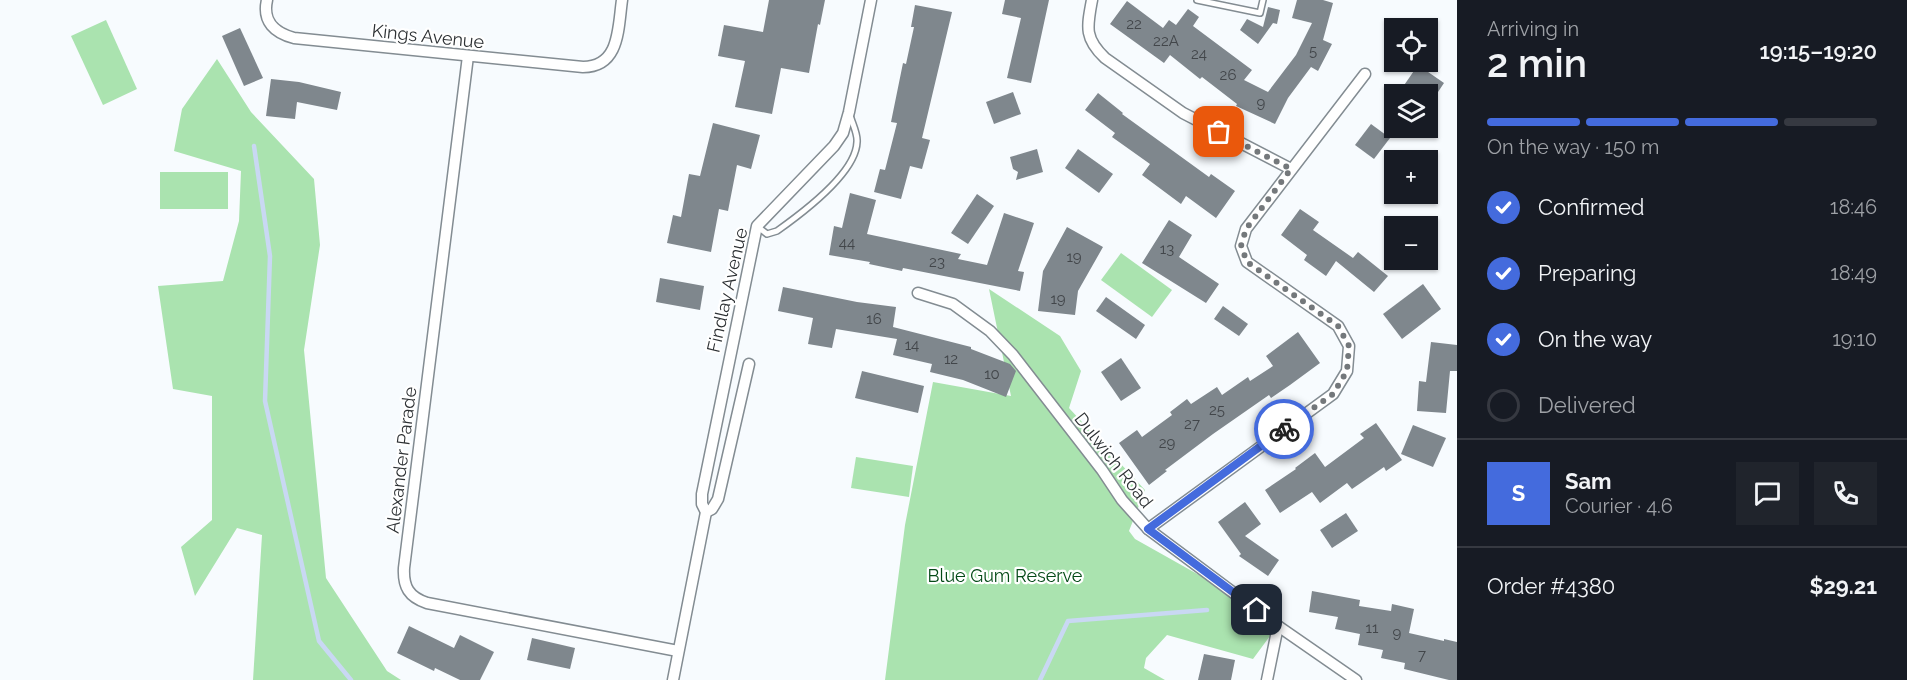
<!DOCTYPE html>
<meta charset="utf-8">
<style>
:root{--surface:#171b24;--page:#20242c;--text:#f1f3f6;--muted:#9ea1a6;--line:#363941;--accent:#446bdd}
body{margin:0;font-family:Raleway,sans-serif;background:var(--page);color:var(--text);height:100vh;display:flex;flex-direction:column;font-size:22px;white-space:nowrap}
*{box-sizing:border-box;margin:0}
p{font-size:20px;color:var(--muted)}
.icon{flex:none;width:33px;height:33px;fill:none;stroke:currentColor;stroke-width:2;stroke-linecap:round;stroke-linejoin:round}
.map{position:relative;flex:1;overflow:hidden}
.sheet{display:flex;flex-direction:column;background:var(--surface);width:450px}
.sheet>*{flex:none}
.tools{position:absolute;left:1384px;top:18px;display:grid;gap:12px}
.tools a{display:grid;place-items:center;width:54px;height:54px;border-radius:0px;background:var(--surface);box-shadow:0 2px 4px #0004;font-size:30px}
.pin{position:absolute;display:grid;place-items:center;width:51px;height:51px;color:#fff;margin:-26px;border-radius:12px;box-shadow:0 3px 9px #0006}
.courier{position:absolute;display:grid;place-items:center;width:60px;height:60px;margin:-30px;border:4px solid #446bdd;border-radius:50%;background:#fff;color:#222;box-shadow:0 2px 8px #0007}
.head em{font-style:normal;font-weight:600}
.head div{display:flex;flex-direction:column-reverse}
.head{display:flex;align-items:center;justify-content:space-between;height:102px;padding:0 30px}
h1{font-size:39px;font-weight:600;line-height:45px}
.bar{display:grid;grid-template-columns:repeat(4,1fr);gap:9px 6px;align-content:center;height:72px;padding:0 30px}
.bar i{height:8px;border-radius:4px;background:var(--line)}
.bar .on{background:var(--accent)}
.bar p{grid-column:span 4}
.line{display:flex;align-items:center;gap:15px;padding:0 30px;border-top:2px solid var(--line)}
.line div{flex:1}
.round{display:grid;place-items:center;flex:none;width:63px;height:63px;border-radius:0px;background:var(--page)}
ol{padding:0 30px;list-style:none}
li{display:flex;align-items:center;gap:18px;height:66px}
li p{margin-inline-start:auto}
li .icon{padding:6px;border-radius:50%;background:var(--accent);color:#fff;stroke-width:4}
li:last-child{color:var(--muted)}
li i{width:33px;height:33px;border:3px solid var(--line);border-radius:50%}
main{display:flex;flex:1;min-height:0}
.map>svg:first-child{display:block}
</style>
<main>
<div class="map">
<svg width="1457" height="680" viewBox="0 0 1457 680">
<rect width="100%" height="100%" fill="#f7fbfe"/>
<g fill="#aae3af">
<path d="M 106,20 L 137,89 L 103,105 L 71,36 Z"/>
<path d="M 217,59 L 251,112 L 314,179 L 320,245 L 304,350 L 326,578 L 387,671 L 401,680 L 253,680 L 262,535 L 237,528 L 195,596 L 181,547 L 212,520 L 212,396 L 173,389 L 158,286 L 223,281 L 239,221 L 241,171 L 174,151 L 182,109 Z"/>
<rect x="160" y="172" width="68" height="37"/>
<path d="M 1121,253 L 1172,290 L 1152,317 L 1101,280 Z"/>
<path d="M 989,289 L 1060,336 L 1081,371 L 1069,408 L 1145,490 L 1129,531 L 1135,539 L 1281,621 L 1253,659 L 1167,635 L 1146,658 L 1144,668 L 1165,680 L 885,680 L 905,525 L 933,382 L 1011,396 Z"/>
<path d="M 856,457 L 913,466 L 909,497 L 851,488 Z"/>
</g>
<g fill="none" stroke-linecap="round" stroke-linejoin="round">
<g stroke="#c9d8f3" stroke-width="4.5">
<path d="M 254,146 L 270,256 L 265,401 L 319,641 L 351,680"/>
<path d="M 1040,680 L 1068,621 L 1207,610"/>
</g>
</g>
<g fill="#7f878d">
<path d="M 769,0 L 825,0 L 820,25 L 818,24 L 809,73 L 781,68 L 772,114 L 735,107 L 745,61 L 718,56 L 724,25 L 763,32 Z"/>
<path d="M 1005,0 L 1049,0 L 1031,83 L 1007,78 L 1021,18 L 1002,14 Z"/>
<path d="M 1297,0 L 1323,0 L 1333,3 L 1323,40 L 1332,44 L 1318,71 L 1311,67 L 1288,98 L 1275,124 L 1236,106 L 1237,104 L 1202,77 L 1200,79 L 1170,55 L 1164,63 L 1110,24 L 1127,1 L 1163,28 L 1169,20 L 1176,25 L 1188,9 L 1199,17 L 1193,26 L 1252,70 L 1244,80 L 1268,92 L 1296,55 L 1312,23 L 1292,18 Z"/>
<path d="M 915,5 L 952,12 L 922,138 L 930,140 L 922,169 L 910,166 L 901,199 L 874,192 L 880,169 L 885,170 L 897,123 L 891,122 L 903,63 L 906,64 L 914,27 L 911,27 Z"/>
<path d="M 1268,7 L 1280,10 L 1277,24 L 1273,23 L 1258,44 L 1240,30 L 1247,19 L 1263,27 Z"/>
<path d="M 240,28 L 263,78 L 244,86 L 222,36 Z"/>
<path d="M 1418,65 L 1444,83 L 1428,107 L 1428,94 L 1398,94 Z"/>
<path d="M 271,79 L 299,82 L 341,92 L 337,110 L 297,102 L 295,119 L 266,116 Z"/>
<path d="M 1013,92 L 1021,114 L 994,124 L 986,102 Z"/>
<path d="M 1098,93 L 1123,113 L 1122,114 L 1209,177 L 1211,174 L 1235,191 L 1216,218 L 1186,196 L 1181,204 L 1142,175 L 1150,164 L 1112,137 L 1115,133 L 1085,110 Z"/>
<path d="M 713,123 L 760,135 L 751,169 L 737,165 L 728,211 L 719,209 L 711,252 L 667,243 L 673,215 L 681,217 L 689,174 L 700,176 Z"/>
<path d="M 1371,124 L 1390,138 L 1374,159 L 1355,145 Z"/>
<path d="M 1037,149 L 1043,172 L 1016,180 L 1018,172 L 1013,169 L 1010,157 Z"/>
<path d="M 1078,149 L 1113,174 L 1099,193 L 1065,168 Z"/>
<path d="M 850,193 L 876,200 L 867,234 L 961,254 L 958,259 L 987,265 L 989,259 L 991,260 L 989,259 L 1004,213 L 1034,223 L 1018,271 L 1024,272 L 1020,291 L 903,268 L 902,271 L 869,264 L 870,262 L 829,255 L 834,226 L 842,228 Z"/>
<path d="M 977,194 L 994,206 L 968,244 L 951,233 Z"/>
<path d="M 1300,209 L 1319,222 L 1313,230 L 1353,258 L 1358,252 L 1388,276 L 1374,292 L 1336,261 L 1326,276 L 1304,260 L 1307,255 L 1281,235 Z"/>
<path d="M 1169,220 L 1192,235 L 1179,257 L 1219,284 L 1206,303 L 1142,263 Z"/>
<path d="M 1067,227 L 1103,247 L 1078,291 L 1075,315 L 1038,311 L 1043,271 Z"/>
<path d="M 660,278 L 704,286 L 700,310 L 656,302 Z"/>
<path d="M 1423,284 L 1441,309 L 1402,339 L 1383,314 Z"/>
<path d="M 783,287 L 857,302 L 896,307 L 893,327 L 971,347 L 971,349 L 1010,364 L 1016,371 L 1006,397 L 963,380 L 930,372 L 932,364 L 893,355 L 897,339 L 836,329 L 832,348 L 808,344 L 813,318 L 778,311 Z"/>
<path d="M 1106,297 L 1145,325 L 1136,339 L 1096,311 Z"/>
<path d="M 1223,306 L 1248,324 L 1239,336 L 1214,319 Z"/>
<path d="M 1298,332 L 1320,363 L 1290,385 L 1271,398 L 1269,395 L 1213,434 L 1165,470 L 1167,471 L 1149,485 L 1119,443 L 1137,430 L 1142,437 L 1172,415 L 1170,412 L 1187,399 L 1191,404 L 1217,387 L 1222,395 L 1248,377 L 1250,381 L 1273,366 L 1266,356 Z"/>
<path d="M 1431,342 L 1457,345 L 1457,371 L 1450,371 L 1446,413 L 1417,411 L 1419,381 L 1426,382 Z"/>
<path d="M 1121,358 L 1141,388 L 1121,401 L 1101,372 Z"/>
<path d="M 862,371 L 924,386 L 918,413 L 855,398 Z"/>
<path d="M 1376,423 L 1402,460 L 1386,471 L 1384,467 L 1352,489 L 1347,483 L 1320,503 L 1312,492 L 1280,513 L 1265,490 L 1296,469 L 1295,468 L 1315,453 L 1325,467 L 1364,438 L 1360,434 Z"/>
<path d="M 1413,425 L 1446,438 L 1433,467 L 1401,454 Z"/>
<path d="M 1245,502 L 1261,524 L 1245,536 L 1279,560 L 1268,576 L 1239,556 L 1241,554 L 1218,522 Z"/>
<path d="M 1346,513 L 1358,531 L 1332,548 L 1320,530 Z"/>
<path d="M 1312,591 L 1360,600 L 1359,606 L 1391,611 L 1392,604 L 1414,609 L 1409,633 L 1444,641 L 1444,639 L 1457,642 L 1457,680 L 1449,680 L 1404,669 L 1405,663 L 1381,658 L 1383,650 L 1358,645 L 1360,634 L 1335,629 L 1338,617 L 1309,612 Z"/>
<path d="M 409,626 L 454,648 L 460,635 L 494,652 L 480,680 L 460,680 L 435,668 L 434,671 L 397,653 Z"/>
<path d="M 532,638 L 575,648 L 570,669 L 527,660 Z"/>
<path d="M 1204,654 L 1235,660 L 1231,680 L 1198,680 Z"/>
</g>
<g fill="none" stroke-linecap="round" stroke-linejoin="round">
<g stroke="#838c92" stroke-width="8">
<g id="lane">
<path d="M 1197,0 L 1260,13 L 1263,0"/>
<path d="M 758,227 L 767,234 L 777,231 C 801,214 856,173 857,142 C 858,134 852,123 850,115"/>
</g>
</g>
<g stroke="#838c92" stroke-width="13">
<g id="street">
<path d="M 267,0 C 262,22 275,33 294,38 L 583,67 C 620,67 618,28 622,0"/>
<path d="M 1092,0 C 1087,27 1084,38 1105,58 L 1183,113 L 1291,169"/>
<path d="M 468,56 L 404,568 C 403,587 409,597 427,603 L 678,651"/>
<path d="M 918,293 L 953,304 L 990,331 L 1013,355 L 1102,470 L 1122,500 L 1148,529 L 1278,626 L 1356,680"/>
<path d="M 706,512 L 712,509 L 718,499 L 749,364"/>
<path d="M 1148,529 L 1333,394 L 1347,371 L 1349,346 L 1338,326 L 1247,262 L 1241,246 L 1246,229 L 1365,74"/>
<path d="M 673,680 L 706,512 L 702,504 L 702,494 L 757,226 L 834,146 L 843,133 L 849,112 L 871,0"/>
<path d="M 1267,680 L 1278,626"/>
</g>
</g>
<use href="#lane" stroke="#fff" stroke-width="5"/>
<use href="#street" stroke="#fff" stroke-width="10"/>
</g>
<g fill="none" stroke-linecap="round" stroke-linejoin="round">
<path stroke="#74787b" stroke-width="6" stroke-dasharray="0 10.8" d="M 1219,132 L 1291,169 L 1246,229 L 1241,246 L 1247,262 L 1338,326 L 1349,346 L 1347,371 L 1333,394 L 1284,429"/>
<path stroke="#446bdd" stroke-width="8" d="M 1257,610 L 1148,529 L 1284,429"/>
</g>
<g text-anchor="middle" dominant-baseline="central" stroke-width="4.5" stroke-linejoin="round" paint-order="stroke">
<g font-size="15" fill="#42464a">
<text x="1134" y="24">22</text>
<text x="1166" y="41">22A</text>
<text x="1313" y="51">5</text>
<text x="1199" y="54">24</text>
<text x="1228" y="75">26</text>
<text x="1261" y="103">9</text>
<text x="847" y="243">44</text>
<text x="1167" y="249">13</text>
<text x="1074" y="257">19</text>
<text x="937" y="262">23</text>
<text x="1058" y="299">19</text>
<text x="874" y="319">16</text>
<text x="912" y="345">14</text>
<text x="951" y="359">12</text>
<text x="992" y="374">10</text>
<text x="1217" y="410">25</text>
<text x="1192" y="424">27</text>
<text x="1167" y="443">29</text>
<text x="1372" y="628">11</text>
<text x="1397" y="633">9</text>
<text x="1422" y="655">7</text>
</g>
<g font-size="18" fill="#2d3134" stroke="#fff">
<text transform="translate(428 36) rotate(6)">Kings Avenue</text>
<text transform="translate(727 290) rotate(-77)">Findlay Avenue</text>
<text transform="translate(401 460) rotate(-83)">Alexander Parade</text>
<text transform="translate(1114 460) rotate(52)">Dulwich Road</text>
</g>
<g font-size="18" fill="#044a17" stroke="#fff">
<text x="1005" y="575">Blue Gum Reserve</text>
</g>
</g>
</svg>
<div class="tools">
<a><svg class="icon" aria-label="locate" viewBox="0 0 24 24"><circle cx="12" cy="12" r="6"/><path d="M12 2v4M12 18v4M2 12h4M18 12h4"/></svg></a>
<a><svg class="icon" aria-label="layers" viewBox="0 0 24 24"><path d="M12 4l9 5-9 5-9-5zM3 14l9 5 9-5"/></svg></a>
<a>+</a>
<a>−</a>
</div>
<div class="pin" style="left:1219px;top:132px;background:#ea580c"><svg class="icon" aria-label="bag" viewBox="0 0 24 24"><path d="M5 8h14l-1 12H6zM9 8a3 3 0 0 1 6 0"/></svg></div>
<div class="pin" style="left:1257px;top:610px;background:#1f2937"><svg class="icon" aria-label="home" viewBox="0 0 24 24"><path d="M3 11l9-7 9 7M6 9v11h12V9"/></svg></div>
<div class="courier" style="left:1284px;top:429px"><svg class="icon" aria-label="bike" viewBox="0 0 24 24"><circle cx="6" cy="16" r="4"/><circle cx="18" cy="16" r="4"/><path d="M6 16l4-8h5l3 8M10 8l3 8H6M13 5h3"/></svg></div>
</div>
<section class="sheet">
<div class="head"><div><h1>2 min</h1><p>Arriving in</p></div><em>19:15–19:20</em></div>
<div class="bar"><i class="on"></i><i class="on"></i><i class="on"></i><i></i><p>On the way · 150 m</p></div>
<ol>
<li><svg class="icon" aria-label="check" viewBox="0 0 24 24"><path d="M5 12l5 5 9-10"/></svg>Confirmed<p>18:46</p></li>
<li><svg class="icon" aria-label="check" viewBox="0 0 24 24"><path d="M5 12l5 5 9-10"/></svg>Preparing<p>18:49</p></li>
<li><svg class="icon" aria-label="check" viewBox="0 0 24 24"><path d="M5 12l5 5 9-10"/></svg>On the way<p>19:10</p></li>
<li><i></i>Delivered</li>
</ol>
<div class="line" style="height:108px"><b class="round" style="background:var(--accent);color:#fff">S</b><div><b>Sam</b><p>Courier · 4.6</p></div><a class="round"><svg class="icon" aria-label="chat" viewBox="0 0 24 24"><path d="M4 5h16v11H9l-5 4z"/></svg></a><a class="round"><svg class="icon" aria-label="phone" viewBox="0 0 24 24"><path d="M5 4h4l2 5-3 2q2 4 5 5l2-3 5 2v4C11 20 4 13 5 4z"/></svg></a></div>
<div class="line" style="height:78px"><div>Order #4380</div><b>$29.21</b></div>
</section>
</main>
